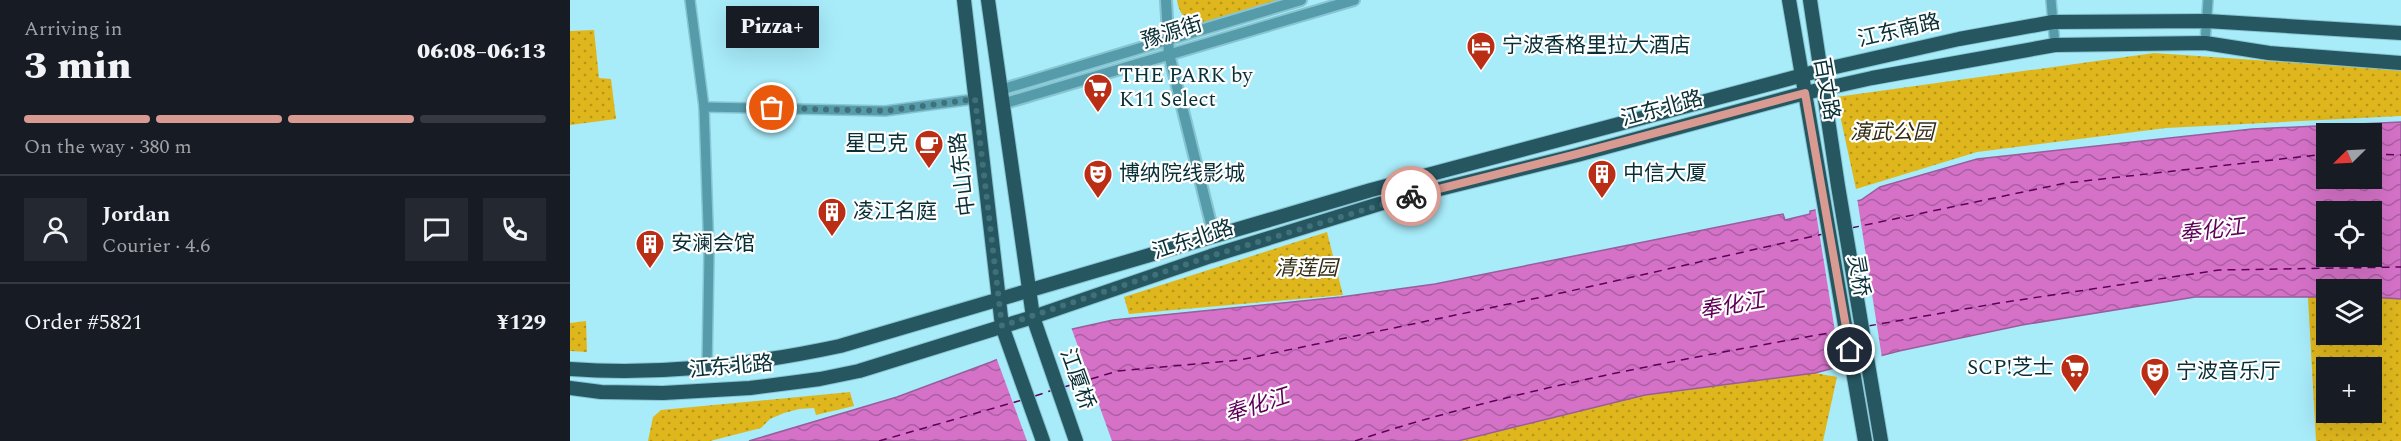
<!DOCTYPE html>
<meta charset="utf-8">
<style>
:root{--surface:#171b24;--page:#242831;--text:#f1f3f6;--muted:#9ea1a6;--line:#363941;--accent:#d89a91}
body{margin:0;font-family:Spectral,"Noto Sans SC",serif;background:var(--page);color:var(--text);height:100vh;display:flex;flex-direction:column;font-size:22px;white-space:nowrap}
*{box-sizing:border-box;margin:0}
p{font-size:20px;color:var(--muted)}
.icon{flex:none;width:33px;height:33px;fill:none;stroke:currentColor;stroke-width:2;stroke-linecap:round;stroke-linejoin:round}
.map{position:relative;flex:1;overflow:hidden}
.side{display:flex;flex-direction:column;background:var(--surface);width:570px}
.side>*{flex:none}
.needle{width:39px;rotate:246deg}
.fabs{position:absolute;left:1746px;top:123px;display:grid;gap:12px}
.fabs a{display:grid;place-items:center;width:66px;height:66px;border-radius:0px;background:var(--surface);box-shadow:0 6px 24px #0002;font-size:30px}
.pin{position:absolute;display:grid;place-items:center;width:51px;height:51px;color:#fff;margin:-26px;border:3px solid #fff;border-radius:50%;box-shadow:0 2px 6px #0007}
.courier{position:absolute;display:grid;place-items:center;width:60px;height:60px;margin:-30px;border:4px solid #d89a91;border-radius:50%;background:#fff;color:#222;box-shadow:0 2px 8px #0007}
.bubble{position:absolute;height:42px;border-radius:0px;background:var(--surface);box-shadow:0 6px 24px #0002;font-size:20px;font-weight:800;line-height:42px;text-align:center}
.head em{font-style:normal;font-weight:800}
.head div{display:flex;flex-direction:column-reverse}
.head{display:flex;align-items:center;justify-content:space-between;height:102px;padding:0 24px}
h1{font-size:39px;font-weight:800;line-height:45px}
.bar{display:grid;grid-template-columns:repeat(4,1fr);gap:9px 6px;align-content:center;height:72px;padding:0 24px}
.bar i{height:8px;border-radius:4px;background:var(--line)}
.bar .current{background:var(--accent)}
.bar p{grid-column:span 4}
.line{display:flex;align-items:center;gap:15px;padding:0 24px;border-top:2px solid var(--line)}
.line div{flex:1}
.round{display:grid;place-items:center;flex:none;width:63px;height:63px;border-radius:0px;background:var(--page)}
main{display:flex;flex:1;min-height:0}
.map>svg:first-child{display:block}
</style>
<main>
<section class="side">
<div class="head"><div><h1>3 min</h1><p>Arriving in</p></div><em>06:08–06:13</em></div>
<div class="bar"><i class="current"></i><i class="current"></i><i class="current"></i><i></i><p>On the way · 380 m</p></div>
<div class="line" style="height:108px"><a class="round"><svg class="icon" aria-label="person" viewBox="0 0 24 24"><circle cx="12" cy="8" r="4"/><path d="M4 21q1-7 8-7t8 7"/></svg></a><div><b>Jordan</b><p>Courier · 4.6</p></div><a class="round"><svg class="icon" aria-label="chat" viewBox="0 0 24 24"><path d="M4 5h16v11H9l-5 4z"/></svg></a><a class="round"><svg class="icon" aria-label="phone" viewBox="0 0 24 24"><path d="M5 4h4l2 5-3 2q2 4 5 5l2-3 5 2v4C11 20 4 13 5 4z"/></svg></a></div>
<div class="line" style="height:78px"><div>Order #5821</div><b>¥129</b></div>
</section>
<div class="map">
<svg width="1831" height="441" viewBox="0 0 1831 441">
<defs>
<pattern id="park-dots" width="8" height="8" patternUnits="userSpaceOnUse" patternTransform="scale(1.5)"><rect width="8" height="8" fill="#dfb71d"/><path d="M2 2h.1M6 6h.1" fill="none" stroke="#b3951a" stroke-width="1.8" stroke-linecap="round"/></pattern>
<pattern id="water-waves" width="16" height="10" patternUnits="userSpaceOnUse" patternTransform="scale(1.5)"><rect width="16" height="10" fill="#d572c8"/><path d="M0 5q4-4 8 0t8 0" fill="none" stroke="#ab5ea3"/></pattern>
</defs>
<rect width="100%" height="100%" fill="#a8ebf9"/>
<g fill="url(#park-dots)" fill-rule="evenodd">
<path d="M 607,0 L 711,0 L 629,24 C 615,20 609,14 607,0 Z"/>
<path d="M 24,30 L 29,78 L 41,79 L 46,119 L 0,125 L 0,31 Z"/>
<path d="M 1584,53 L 1831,70 L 1831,116 L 1596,128 L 1407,152 L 1286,189 L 1266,97 Z"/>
<path d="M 757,232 L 773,295 L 559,314 L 554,297 Z"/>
<path d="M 1738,297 L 1756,297 L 1756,334 L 1802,334 L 1802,297 L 1831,299 L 1831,441 L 1746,441 ZM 1756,368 L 1802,368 L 1802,412 L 1756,412 Z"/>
<path d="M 16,321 L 17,352 L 0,351 L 0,323 Z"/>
<path d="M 1245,373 L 1267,377 L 1253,441 L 888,441 L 1075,395 Z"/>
<path d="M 280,392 L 284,406 L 246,415 L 244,408 L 229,409 L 214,413 L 200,419 L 191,428 L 140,441 L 78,441 L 83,417 L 91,410 Z"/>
</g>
<path fill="url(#water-waves)" stroke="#985e9c" stroke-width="1.5" fill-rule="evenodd" d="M 1831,122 L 1831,299 L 1802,297 L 1802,290 L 1756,290 L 1756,297 L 1625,297 L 1452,325 L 1329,351 L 1245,373 L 1075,395 L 888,441 L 179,441 L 327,397 L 421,362 L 498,330 L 543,320 L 771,297 L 865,284 L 1213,214 L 1215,220 L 1240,214 L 1240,211 L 1291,200 L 1310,187 L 1407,159 L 1682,129 ZM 1756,134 L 1802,134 L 1802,178 L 1756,178 ZM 1756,212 L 1802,212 L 1802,256 L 1756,256 Z"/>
<g fill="#a8ebf9">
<path d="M 1287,198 L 1312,358 L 1271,369 L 1245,206 Z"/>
<path d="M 501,327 L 542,441 L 457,441 L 426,357 Z"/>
</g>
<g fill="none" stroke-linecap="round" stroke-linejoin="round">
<g stroke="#5f0058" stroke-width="1.5" stroke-dasharray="8 6" stroke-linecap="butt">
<path d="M 1802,154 L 1831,155"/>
<path d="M 1281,228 L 1496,183 L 1756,154"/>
<path d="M 1298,326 L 1429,303 L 1649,270 L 1831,267"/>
<path d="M 494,387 L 548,371 L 670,360 L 996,292 L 1253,234"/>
<path d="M 465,396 L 483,390"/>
<path d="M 309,441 L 452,400"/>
<path d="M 785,441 C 943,389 1107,360 1270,331"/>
</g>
<g stroke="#88c5d2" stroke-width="12">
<g id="minor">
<path d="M 120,0 L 134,107 L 139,254 L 137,368"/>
<path d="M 1481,0 L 1485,45"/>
<path d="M 1635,43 L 1638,0"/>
<path d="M 134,107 L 315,111 L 405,99"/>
</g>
</g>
<g stroke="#88c5d2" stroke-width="14">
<g id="tertiary">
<path d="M 596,0 L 599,54 L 644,236"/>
<path d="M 430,90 L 731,0"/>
<path d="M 432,104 L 784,0"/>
</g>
</g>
<g stroke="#88c5d2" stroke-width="16">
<g id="primary">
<path d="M 394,0 L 432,326 L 473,441"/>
<path d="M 418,0 L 463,317 L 506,441"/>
<path d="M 1219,0 L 1295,441"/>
<path d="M 1240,0 L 1268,186 L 1311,441"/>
<path d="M 0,369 C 91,376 181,365 270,346 L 801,190 L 1252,70 L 1389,39 L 1483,22 L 1636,21 L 1831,33"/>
<path d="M 0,388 L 31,392 L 93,393 L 180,388 L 250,379 L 289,371 L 463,317 L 641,256 L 809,204 L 1007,155 L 1235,93 L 1302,78 L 1485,45 L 1635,43 L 1699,53 L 1831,63"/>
</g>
</g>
<use href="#minor" stroke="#569ba9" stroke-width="9"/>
<use href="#tertiary" stroke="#569ba9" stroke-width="10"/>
<use href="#primary" stroke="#265761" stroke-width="14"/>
</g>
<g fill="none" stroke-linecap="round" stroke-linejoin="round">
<path stroke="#40717a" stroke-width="6" stroke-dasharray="0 10.8" d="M 202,108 L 315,111 L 405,99 L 432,326 L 641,256 L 841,196"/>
<path stroke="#d89a91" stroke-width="8" d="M 841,196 L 1007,154 L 1235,93 L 1280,350"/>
</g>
<defs>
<g id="hotel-pin" transform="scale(1.5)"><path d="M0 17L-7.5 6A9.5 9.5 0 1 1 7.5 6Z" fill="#ba2e16" stroke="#fff"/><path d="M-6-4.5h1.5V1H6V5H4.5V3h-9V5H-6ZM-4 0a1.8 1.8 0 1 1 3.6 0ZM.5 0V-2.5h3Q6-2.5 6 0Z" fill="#fff"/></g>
<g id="supermarket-pin" transform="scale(1.5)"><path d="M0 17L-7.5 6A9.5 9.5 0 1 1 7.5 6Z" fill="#ba2e16" stroke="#fff"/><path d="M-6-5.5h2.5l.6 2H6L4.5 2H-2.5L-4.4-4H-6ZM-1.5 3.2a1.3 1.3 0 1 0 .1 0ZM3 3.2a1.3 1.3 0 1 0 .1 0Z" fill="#fff"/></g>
<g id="cafe-pin" transform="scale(1.5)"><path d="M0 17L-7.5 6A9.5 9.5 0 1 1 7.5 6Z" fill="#ba2e16" stroke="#fff"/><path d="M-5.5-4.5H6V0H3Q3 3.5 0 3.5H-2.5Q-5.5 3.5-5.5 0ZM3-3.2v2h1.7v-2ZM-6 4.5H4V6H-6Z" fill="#fff"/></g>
<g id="theatre-pin" transform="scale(1.5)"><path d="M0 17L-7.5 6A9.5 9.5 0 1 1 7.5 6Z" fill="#ba2e16" stroke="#fff"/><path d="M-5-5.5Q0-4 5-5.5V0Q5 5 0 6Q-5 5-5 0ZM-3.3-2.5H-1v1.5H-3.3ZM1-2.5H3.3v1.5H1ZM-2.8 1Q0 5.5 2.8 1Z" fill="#fff"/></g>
<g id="building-pin" transform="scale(1.5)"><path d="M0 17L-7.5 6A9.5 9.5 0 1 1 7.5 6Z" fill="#ba2e16" stroke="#fff"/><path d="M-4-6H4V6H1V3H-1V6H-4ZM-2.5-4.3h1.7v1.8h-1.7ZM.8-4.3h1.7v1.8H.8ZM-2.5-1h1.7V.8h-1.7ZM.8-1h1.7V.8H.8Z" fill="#fff"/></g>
</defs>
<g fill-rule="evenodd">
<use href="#hotel-pin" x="911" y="46"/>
<use href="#supermarket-pin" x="528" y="88"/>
<use href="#cafe-pin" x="359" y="144"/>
<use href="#theatre-pin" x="528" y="174"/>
<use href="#building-pin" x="1032" y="174"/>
<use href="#building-pin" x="262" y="212"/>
<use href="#building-pin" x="80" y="244"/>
<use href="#supermarket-pin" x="1505" y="368"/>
<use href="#theatre-pin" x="1585" y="372"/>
</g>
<g text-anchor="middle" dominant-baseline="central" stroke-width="4.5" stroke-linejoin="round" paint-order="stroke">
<g font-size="21" fill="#082f36" stroke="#fff">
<text transform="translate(1329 31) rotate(-13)">江东南路</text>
<text transform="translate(602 33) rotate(-17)">豫源街</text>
<text transform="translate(1256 89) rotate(80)">百丈路</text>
<text transform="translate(1092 109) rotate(-15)">江东北路</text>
<text transform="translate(393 174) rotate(-97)">中山东路</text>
<text transform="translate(623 240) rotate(-18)">江东北路</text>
<text transform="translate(1288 276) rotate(80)">灵桥</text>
<text transform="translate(161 367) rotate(-5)">江东北路</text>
<text transform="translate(507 379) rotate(70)">江厦桥</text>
</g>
<g font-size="21" fill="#082f36" stroke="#fff" text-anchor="start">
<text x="932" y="46">宁波香格里拉大酒店</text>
<text x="549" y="76">THE PARK by<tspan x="549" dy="24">K11 Select</tspan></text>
<text x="338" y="144" text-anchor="end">星巴克</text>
<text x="549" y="174">博纳院线影城</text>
<text x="1053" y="174">中信大厦</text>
<text x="283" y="212">凌江名庭</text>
<text x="101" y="244">安澜会馆</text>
<text x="1484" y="368" text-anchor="end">SCP!芝士</text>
<text x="1606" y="372">宁波音乐厅</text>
</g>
<g font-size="21" font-style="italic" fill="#332c15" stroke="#fff">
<text x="1322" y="133">演武公园</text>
<text x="736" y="269">清莲园</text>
</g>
<g font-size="22" font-style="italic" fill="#5f0058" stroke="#fff">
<text transform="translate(1642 231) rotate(-7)">奉化江</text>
<text transform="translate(1162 306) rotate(-10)">奉化江</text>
<text transform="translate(687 406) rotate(-18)">奉化江</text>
</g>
</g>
</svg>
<div class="fabs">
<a><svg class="needle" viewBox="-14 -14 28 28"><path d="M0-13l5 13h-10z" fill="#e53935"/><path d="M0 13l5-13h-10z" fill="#9ea1a6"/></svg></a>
<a><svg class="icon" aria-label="locate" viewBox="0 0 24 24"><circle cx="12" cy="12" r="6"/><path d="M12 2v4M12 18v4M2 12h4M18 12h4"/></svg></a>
<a><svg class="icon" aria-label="layers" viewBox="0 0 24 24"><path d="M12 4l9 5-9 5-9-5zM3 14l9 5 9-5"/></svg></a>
<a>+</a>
</div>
<div class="pin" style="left:202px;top:108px;background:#ea580c"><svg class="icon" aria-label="bag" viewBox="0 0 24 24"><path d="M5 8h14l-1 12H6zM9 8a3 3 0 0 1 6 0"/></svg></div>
<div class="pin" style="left:1280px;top:350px;background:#1f2937"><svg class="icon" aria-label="home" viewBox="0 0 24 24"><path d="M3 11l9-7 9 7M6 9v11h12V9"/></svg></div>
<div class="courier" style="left:841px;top:196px"><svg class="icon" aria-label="bike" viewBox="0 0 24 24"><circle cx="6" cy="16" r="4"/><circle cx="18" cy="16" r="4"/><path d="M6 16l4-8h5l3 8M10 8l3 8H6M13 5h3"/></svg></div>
<div class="bubble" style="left:156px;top:6px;width:93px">Pizza+</div>
</div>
</main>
